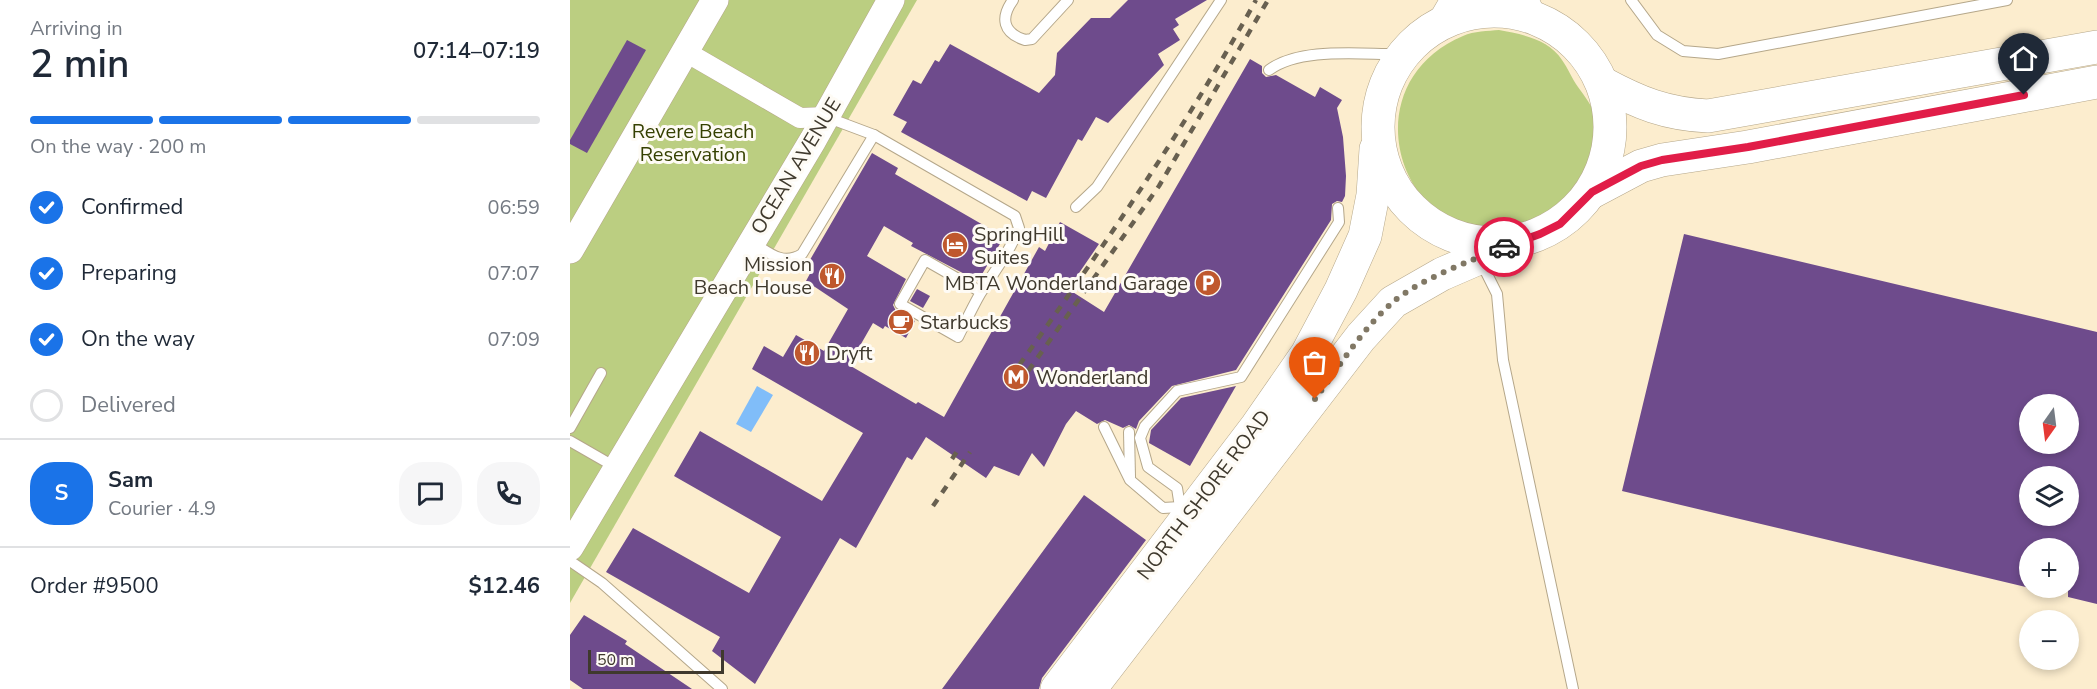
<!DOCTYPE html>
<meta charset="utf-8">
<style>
:root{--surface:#fff;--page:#f6f6f7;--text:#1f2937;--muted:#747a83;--line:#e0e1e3;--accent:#1a73e8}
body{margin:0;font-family:"Nunito Sans",sans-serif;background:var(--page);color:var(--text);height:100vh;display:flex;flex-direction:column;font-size:22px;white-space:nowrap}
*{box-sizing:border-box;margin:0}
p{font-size:20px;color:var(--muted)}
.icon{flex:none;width:33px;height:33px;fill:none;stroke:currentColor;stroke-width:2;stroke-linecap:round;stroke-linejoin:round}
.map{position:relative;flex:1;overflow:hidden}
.side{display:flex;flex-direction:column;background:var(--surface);width:570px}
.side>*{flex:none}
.needle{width:39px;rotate:194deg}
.buttons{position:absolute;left:1449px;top:394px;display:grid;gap:12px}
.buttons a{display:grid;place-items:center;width:60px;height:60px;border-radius:50%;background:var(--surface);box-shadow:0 3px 9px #0003;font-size:30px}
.scale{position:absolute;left:18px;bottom:15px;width:136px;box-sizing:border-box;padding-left:6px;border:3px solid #3f392d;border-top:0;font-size:16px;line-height:21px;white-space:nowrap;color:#3f392d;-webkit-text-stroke:4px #fefbf5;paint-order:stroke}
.pin{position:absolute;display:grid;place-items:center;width:51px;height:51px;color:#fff;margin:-62px -26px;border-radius:50% 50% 50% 0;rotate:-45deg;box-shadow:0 0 6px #0007}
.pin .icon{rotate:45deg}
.courier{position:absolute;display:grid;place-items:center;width:60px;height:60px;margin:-30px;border:4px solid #e11d48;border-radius:50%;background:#fff;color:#222;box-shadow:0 2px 8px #0007}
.overview em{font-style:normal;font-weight:600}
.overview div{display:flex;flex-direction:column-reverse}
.overview{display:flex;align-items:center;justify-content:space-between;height:102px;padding:0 30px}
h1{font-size:39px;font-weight:600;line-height:45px}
.bar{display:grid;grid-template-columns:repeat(4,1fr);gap:9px 6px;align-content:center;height:72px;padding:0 30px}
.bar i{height:8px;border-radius:4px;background:var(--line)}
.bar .current{background:var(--accent)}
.bar p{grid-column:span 4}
.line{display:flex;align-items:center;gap:15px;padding:0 30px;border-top:2px solid var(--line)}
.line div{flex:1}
.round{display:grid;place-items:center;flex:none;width:63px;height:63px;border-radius:24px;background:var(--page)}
ol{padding:0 30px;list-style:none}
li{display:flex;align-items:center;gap:18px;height:66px}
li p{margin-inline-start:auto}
li .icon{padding:6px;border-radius:50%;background:var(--accent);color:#fff;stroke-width:4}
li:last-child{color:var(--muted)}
li i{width:33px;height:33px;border:3px solid var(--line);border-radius:50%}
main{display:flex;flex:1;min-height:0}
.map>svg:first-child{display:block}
</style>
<main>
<section class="side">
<div class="overview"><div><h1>2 min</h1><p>Arriving in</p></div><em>07:14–07:19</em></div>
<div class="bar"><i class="current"></i><i class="current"></i><i class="current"></i><i></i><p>On the way · 200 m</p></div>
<ol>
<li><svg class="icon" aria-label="check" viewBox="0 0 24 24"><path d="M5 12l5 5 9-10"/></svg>Confirmed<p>06:59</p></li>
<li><svg class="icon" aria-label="check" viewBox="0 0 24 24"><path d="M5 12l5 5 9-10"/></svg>Preparing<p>07:07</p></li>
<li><svg class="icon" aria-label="check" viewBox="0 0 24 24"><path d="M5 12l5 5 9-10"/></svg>On the way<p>07:09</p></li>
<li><i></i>Delivered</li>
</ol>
<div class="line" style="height:108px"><b class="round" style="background:var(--accent);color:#fff">S</b><div><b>Sam</b><p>Courier · 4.9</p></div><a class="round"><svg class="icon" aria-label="chat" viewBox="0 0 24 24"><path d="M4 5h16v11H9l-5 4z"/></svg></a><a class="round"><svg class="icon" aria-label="phone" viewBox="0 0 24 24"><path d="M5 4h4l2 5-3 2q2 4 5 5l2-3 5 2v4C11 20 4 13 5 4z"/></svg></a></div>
<div class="line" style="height:78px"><div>Order #9500</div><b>$12.46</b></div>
</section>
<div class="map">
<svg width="1527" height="689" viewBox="0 0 1527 689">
<rect width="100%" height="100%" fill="#fcedce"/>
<g fill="#bbce81">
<path d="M 0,0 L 347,0 L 0,603 Z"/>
<path d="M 929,30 C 951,34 979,39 992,60 C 998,68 1002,79 1008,87 C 1032,120 1037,130 1020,170 C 1009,196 985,217 958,225 C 835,264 772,87 893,36 C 904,31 918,31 929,30 Z"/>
</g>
<path fill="#80bdf9" d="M 187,386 L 203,395 L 181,432 L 166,424 Z"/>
<g fill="#6e4b8c" fill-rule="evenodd">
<path d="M 558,0 L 637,0 L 605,19 L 609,25 L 603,29 L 610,40 L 588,54 L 594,65 L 538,123 L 526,117 L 512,141 L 508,139 L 476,198 L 462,191 L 457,201 L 331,132 L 337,122 L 323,115 L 343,80 L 351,84 L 365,60 L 369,62 L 380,44 L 469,93 L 485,75 L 487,53 L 521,18 L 540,18 Z"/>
<path d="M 57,40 L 76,50 L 17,153 L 0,144 L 0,140 Z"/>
<path d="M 680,59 L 692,66 L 692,73 L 696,77 L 706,75 L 745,97 L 750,87 L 772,100 L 767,108 L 773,137 L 776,176 L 775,196 L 772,202 L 767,201 L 762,204 L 761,220 L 666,370 L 602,386 L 569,421 L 566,429 L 559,425 L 553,428 L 535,420 L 527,424 L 506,411 L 496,424 L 474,467 L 462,453 L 449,476 L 424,466 L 416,478 L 356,437 L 342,460 L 337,457 L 286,548 L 270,538 L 185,684 L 142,651 L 150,637 L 36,572 L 63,528 L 179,593 L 211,537 L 104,476 L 130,431 L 252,501 L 293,433 L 182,369 L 194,346 L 213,357 L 226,335 L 254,351 L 278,309 L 236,281 L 243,268 L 237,265 L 302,153 L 328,168 L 325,174 L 434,237 L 408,281 L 341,246 L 343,243 L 314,226 L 297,256 L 336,279 L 323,305 L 326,311 L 345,321 L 336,338 L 315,326 L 313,329 L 303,323 L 279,365 L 346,404 L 348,402 L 374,417 L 469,247 L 475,251 L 490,222 L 529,244 L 498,289 L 534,312 Z"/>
<path d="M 1114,234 L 1527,332 L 1527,604 L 1498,597 L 1498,549 L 1460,549 L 1460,588 L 1052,491 ZM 1460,405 L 1498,405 L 1498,444 L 1460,444 ZM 1460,477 L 1498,477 L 1498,516 L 1460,516 Z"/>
<path d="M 347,289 L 360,296 L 353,308 L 340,301 Z"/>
<path d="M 666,386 L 620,466 L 579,443 L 581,430 L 611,398 Z"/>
<path d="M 514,495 L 576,540 L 472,678 L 469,689 L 372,689 Z"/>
<path d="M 14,615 L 57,641 L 55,644 L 122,689 L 13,689 L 0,680 L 0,635 Z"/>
</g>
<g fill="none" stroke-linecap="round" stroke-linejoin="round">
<g stroke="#b5a78a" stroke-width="12">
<g id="service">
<path d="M 443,0 C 430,18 433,33 455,40 L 462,39 L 498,0"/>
<path d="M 1061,0 L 1087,35 L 1113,51 L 1148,54 L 1437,0"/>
<path d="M 699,70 C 731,46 794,55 834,54"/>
<path d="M 256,117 L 304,135 L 445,216 L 449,228 C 439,253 424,272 410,294 C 402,308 395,323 388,337 L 330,304 L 355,260 L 411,292"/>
<path d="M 506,207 L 527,187 L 651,0"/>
<path d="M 182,242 C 199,253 213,266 232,254 L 304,135"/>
<path d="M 910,260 L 927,294 L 933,360 L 1003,689"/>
<path d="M 534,427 L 560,480 L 593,508 L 610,507 L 613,509"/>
<path d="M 0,428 L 31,373"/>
<path d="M 559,432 L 560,477"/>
<path d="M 0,441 L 47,468"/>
<path d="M 610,507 L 607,488 L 578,467 L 570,438 L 575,426 L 607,391 L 671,377 L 769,222 L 768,208"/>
<path d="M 0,561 L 32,583 L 152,689"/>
</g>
</g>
<g stroke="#b5a78a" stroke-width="21">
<path id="minor" d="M 116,52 L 230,118 L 256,117"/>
</g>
<g stroke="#b5a78a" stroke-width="28">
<g id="secondary">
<path d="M 955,0 L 963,18"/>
<path d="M 870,24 L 884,0"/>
<path d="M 0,250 L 145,0"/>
<path d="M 0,547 L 243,140 L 321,0"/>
</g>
</g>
<g stroke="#b5a78a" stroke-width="34">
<g id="trunk">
<circle cx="924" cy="127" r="116"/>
<path d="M 1032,83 C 1069,103 1096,114 1138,116 L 1527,47"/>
<path d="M 1022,192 L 1071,166 L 1092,160 L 1178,147 L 1527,82"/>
<path d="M 487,689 L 687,426 L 737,354 L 771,290 L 795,236 L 803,195 L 806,149"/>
<path d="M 520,689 L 791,337 L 823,302 L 872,274 L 939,245"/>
</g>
</g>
<use href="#service" stroke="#fff" stroke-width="10"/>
<use href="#minor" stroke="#fff" stroke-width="20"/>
<use href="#secondary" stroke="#fff" stroke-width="27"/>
<use href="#trunk" stroke="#fff" stroke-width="33"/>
<g stroke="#686050" stroke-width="4.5" stroke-dasharray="8 8" stroke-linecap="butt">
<path d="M 440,378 C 527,256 613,132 686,0"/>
<path d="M 449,384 L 589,186 L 698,0"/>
<path d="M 382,459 L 390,447"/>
<path d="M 363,506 L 400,452"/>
</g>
</g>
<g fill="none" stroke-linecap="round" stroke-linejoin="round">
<path stroke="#817865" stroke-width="6" stroke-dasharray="0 10.8" d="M 745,399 C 769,367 792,329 823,302 C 850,279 901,261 934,247"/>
<path stroke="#e11d48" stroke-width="8" d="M 934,247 L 970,234 L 990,224 L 1022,192 L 1071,166 L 1092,160 L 1178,147 L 1454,95"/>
</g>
<defs>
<g id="hotel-disc" transform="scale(1.35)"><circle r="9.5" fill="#bf582d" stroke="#fefbf5"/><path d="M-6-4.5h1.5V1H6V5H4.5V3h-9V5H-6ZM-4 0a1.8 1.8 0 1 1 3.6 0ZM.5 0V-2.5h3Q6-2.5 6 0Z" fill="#fff"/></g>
<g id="restaurant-disc" transform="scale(1.35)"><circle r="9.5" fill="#bf582d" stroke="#fefbf5"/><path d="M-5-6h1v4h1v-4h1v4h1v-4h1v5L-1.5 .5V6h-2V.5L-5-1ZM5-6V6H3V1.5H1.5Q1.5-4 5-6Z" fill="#fff"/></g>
<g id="parking-disc" transform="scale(1.35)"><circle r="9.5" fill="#bf582d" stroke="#fefbf5"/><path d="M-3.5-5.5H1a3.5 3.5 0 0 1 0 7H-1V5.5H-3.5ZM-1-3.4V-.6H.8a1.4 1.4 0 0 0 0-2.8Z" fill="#fff"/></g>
<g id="cafe-disc" transform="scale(1.35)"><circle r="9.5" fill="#bf582d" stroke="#fefbf5"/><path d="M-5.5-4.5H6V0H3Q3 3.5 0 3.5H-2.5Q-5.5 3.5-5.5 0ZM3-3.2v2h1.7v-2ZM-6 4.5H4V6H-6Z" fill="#fff"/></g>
<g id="metro-disc" transform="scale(1.35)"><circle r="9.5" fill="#bf582d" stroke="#fefbf5"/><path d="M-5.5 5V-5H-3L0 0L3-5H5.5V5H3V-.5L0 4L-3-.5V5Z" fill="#fff"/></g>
</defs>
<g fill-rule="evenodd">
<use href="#hotel-disc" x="385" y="245"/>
<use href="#restaurant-disc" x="262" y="276"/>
<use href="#parking-disc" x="638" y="283"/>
<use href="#cafe-disc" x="331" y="322"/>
<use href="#restaurant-disc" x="237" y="353"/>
<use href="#metro-disc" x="446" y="377"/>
</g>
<g text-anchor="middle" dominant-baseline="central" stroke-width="6" stroke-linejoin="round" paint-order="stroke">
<g font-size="20" fill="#354001" stroke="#fefbf5">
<text x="123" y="131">Revere Beach<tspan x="123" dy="23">Reservation</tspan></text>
</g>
<g font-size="20" fill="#3f392d" stroke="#fefbf5">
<text transform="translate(226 166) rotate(-59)">OCEAN AVENUE</text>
<text transform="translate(634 495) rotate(-53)">NORTH SHORE ROAD</text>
</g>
<g font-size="20" fill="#3f392d" stroke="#fefbf5" text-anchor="start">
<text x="404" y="234">SpringHill<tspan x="404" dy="23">Suites</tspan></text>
<text x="242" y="264" text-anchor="end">Mission<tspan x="242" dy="23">Beach House</tspan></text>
<text x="618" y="283" text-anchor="end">MBTA Wonderland Garage</text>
<text x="350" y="322">Starbucks</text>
<text x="256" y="353">Dryft</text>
<text x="466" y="377">Wonderland</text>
</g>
</g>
</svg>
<div class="buttons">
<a><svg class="needle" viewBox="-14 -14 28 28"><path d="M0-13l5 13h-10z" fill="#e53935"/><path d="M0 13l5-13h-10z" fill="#747a83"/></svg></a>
<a><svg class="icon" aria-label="layers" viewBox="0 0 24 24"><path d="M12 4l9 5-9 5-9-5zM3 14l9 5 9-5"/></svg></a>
<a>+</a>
<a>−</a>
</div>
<div class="scale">50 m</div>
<div class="pin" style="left:745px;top:399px;background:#ea580c"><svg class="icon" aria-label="bag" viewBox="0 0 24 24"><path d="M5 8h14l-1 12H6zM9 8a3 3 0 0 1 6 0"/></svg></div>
<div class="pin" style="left:1454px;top:95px;background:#1f2937"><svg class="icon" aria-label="home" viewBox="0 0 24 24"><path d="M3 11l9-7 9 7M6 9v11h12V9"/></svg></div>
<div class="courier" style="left:934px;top:247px"><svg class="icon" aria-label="car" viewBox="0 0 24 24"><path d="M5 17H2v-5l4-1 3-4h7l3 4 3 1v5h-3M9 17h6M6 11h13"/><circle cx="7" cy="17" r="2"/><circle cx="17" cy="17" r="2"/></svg></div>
</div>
</main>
